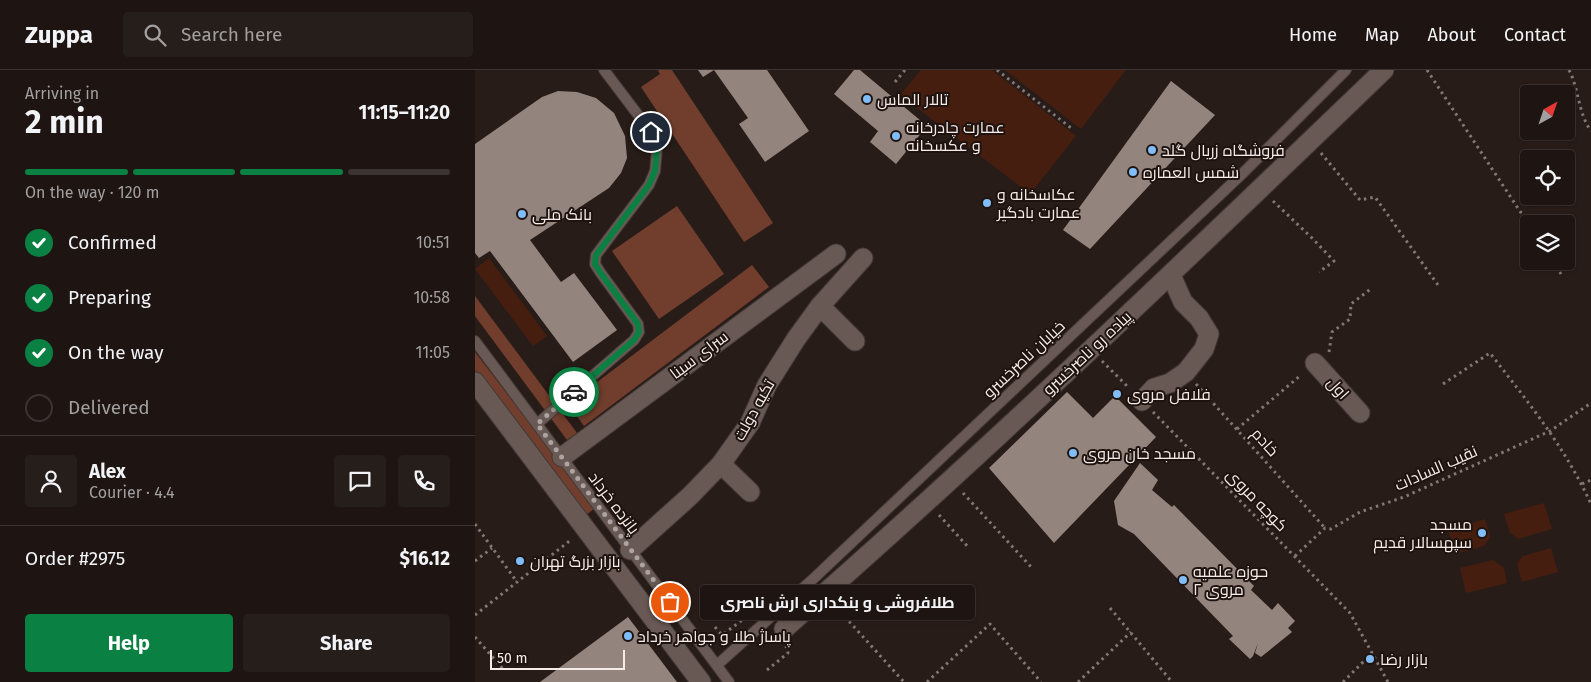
<!DOCTYPE html>
<meta charset="utf-8">
<style>
:root{--surface:#1e1512;--page:#261e1b;--text:#f1f3f6;--muted:#a19f9f;--line:#3c3432;--accent:#0b8043}
body{margin:0;font-family:"Fira Sans",Cairo,sans-serif;background:var(--page);color:var(--text);height:100vh;display:flex;flex-direction:column;font-size:19px;white-space:nowrap}
*{box-sizing:border-box;margin:0}
p{font-size:16px;color:var(--muted)}
.icon{flex:none;width:28px;height:28px;fill:none;stroke:currentColor;stroke-width:2;stroke-linecap:round;stroke-linejoin:round}
.map{position:relative;flex:1;overflow:hidden}
.panel{display:flex;flex-direction:column;background:var(--surface);width:475px}
.panel>*{flex:none}
.needle{width:32px;rotate:40deg}
.buttons{position:absolute;left:1045px;top:15px;display:grid;gap:10px}
.buttons a{display:grid;place-items:center;width:55px;height:55px;border-radius:5px;background:var(--surface);box-shadow:0 1px 4px #0004,0 0 0 1px var(--line);font-size:25px}
.scale{position:absolute;left:15px;bottom:12px;width:135px;box-sizing:border-box;padding-left:5px;border:2px solid #f5ece9;border-top:0;font-size:14px;line-height:18px;white-space:nowrap;color:#f5ece9;-webkit-text-stroke:4px #1f130f;paint-order:stroke}
.pin{position:absolute;display:grid;place-items:center;width:42px;height:42px;color:#fff;margin:-21px;border:2px solid #fff;border-radius:50%;box-shadow:0 1px 5px #0007}
.courier{position:absolute;display:grid;place-items:center;width:50px;height:50px;margin:-25px;border:4px solid #0b8043;border-radius:50%;background:#fff;color:#222;box-shadow:0 1px 6px #0007}
.bubble{position:absolute;height:35px;border-radius:5px;background:var(--surface);box-shadow:0 1px 4px #0004,0 0 0 1px var(--line);font-size:16px;font-weight:700;line-height:35px;text-align:center}
.head em{font-style:normal;font-weight:700}
.head div{display:flex;flex-direction:column-reverse}
.head{display:flex;align-items:center;justify-content:space-between;height:85px;padding:0 25px}
h1{font-size:32px;font-weight:700;line-height:38px}
.bar{display:grid;grid-template-columns:repeat(4,1fr);gap:8px 5px;align-content:center;height:60px;padding:0 25px}
.bar i{height:6px;border-radius:4px;background:var(--line)}
.bar .selected{background:var(--accent)}
.bar p{grid-column:span 4}
.line{display:flex;align-items:center;gap:12px;padding:0 25px;border-top:1px solid var(--line)}
.line div{flex:1}
.round{display:grid;place-items:center;flex:none;width:52px;height:52px;border-radius:5px;background:var(--page)}
ol{padding:0 25px;list-style:none}
li{display:flex;align-items:center;gap:15px;height:55px}
li p{margin-inline-start:auto}
li .icon{padding:5px;border-radius:50%;background:var(--accent);color:#fff;stroke-width:4}
li:last-child{color:var(--muted)}
li i{width:28px;height:28px;border:2px solid var(--line);border-radius:50%}
.action{display:flex;gap:10px;margin-top:auto;padding:10px 25px}
.action a{flex:1;height:58px;border-radius:5px;background:var(--accent);color:#fff;font-size:20px;font-weight:700;line-height:58px;text-align:center}
.action a+a{background:var(--page);color:var(--text)}
header{display:flex;align-items:center;gap:30px;box-sizing:border-box;height:70px;padding:0 25px;background:var(--surface);border-bottom:1px solid var(--line)}
header strong{font-size:24px}
nav{display:flex;gap:28px;margin-inline-start:auto;font-size:18px}
.search{width:350px;height:45px;background:var(--page);display:flex;align-items:center;gap:12px;box-sizing:border-box;padding:0 18px;border-radius:5px;color:var(--muted);font-size:19px}
main{display:flex;flex:1;min-height:0}
.map>svg:first-child{display:block}
</style>
<header>
<strong>Zuppa</strong>
<div class="search"><svg class="icon" aria-label="search" viewBox="0 0 24 24"><circle cx="10" cy="10" r="6"/><path d="M15 15l6 6"/></svg>Search here</div>
<nav><a>Home</a><a>Map</a><a>About</a><a>Contact</a></nav>
</header>
<main>
<section class="panel">
<div class="head"><div><h1>2 min</h1><p>Arriving in</p></div><em>11:15–11:20</em></div>
<div class="bar"><i class="selected"></i><i class="selected"></i><i class="selected"></i><i></i><p>On the way · 120 m</p></div>
<ol>
<li><svg class="icon" aria-label="check" viewBox="0 0 24 24"><path d="M5 12l5 5 9-10"/></svg>Confirmed<p>10:51</p></li>
<li><svg class="icon" aria-label="check" viewBox="0 0 24 24"><path d="M5 12l5 5 9-10"/></svg>Preparing<p>10:58</p></li>
<li><svg class="icon" aria-label="check" viewBox="0 0 24 24"><path d="M5 12l5 5 9-10"/></svg>On the way<p>11:05</p></li>
<li><i></i>Delivered</li>
</ol>
<div class="line" style="height:90px"><a class="round"><svg class="icon" aria-label="person" viewBox="0 0 24 24"><circle cx="12" cy="8" r="4"/><path d="M4 21q1-7 8-7t8 7"/></svg></a><div><b>Alex</b><p>Courier · 4.4</p></div><a class="round"><svg class="icon" aria-label="chat" viewBox="0 0 24 24"><path d="M4 5h16v11H9l-5 4z"/></svg></a><a class="round"><svg class="icon" aria-label="phone" viewBox="0 0 24 24"><path d="M5 4h4l2 5-3 2q2 4 5 5l2-3 5 2v4C11 20 4 13 5 4z"/></svg></a></div>
<div class="line" style="height:65px"><div>Order #2975</div><b>$16.12</b></div>
<div class="action"><a>Help</a><a>Share</a></div>
</section>
<div class="map">
<svg width="1116" height="612" viewBox="0 0 1116 612">
<rect width="100%" height="100%" fill="#281c18"/>
<g fill="#451e10">
<path d="M 446,0 L 517,0 L 601,66 L 555,124 L 425,25 Z"/>
<path d="M 530,0 L 650,0 L 650,1 L 606,59 Z"/>
<path d="M 14,188 L 72,266 L 58,276 L 0,199 Z"/>
<path d="M 1069,433 L 1077,459 L 1043,469 L 1035,463 L 1029,444 Z"/>
<path d="M 1010,449 L 1015,467 L 1009,476 L 980,484 L 973,460 Z"/>
<path d="M 1076,478 L 1083,502 L 1047,512 L 1042,494 L 1048,486 Z"/>
<path d="M 1018,490 L 1029,498 L 1032,513 L 991,523 L 985,498 Z"/>
</g>
<g fill="#713e2d">
<path d="M 183,0 L 197,0 L 298,153 L 269,172 L 166,17 L 185,4 Z"/>
<path d="M 202,136 L 249,204 L 184,249 L 137,181 Z"/>
<path d="M 277,195 L 294,217 L 109,356 L 93,334 Z"/>
<path d="M 0,226 L 102,363 L 92,370 L 0,246 Z"/>
<path d="M 0,282 L 120,438 L 110,446 L 0,301 Z"/>
</g>
<g fill="#93847e">
<path d="M 223,0 L 239,0 L 228,7 Z"/>
<path d="M 239,0 L 292,0 L 334,61 L 290,92 L 264,54 L 273,48 Z"/>
<path d="M 379,0 L 385,0 L 452,56 L 421,94 L 395,72 L 403,61 L 359,24 Z"/>
<path d="M 696,11 L 740,45 L 615,179 L 588,160 Z"/>
<path d="M 83,21 L 102,22 L 121,28 L 139,43 L 150,66 L 152,88 L 146,103 L 134,118 L 55,170 L 86,212 L 99,203 L 142,260 L 98,292 L 15,181 L 4,188 L 0,183 L 0,74 L 67,27 Z"/>
<path d="M 592,322 L 618,348 L 640,326 L 681,367 L 579,473 L 514,398 Z"/>
<path d="M 665,393 L 683,410 L 677,420 L 697,437 L 699,435 L 779,516 L 776,520 L 797,540 L 803,533 L 820,551 L 813,558 L 817,562 L 786,587 L 780,583 L 783,573 L 778,586 L 775,589 L 754,569 L 758,566 L 659,464 L 643,455 L 639,431 Z"/>
<path d="M 153,547 L 202,612 L 65,612 Z"/>
</g>
<g fill="none" stroke-linecap="round" stroke-linejoin="round">
<g stroke="#433936" stroke-width="12">
<g id="lane">
<path d="M 0,271 L 254,612"/>
<path d="M 62,354 L 159,270 L 164,262 L 163,254 L 125,202 L 120,194 L 121,185 L 174,115 L 180,101 L 182,79 L 176,62 L 129,0"/>
<path d="M 242,595 L 337,510 L 768,103 L 871,0"/>
</g>
</g>
<g stroke="#433936" stroke-width="21">
<g id="street">
<path d="M 345,236 L 380,271"/>
<path d="M 840,293 L 885,343"/>
<path d="M 0,312 L 226,612"/>
<path d="M 667,331 L 679,318 L 695,313 L 711,302 L 729,279 L 734,264 L 724,248 L 708,232 L 696,205"/>
<path d="M 87,387 L 361,184"/>
<path d="M 246,394 L 275,422"/>
<path d="M 155,480 L 215,426 L 246,394 L 275,353 L 292,315 L 321,269 L 345,236 L 388,188"/>
<path d="M 309,559 C 515,379 712,189 909,0"/>
</g>
</g>
<g stroke="#827774" stroke-width="3" stroke-dasharray="2.5 4" stroke-linecap="butt">
<path d="M 522,0 L 596,58"/>
<path d="M 952,0 L 1054,155"/>
<path d="M 1094,0 C 1104,19 1103,43 1116,61"/>
<path d="M 420,12 L 430,0"/>
<path d="M 846,83 L 885,130 L 900,127 L 963,215"/>
<path d="M 798,131 L 836,167 L 859,191 L 844,202"/>
<path d="M 1078,191 L 1086,204"/>
<path d="M 854,282 L 857,262 L 875,249 L 876,234 L 897,218"/>
<path d="M 627,291 L 654,318"/>
<path d="M 721,314 L 850,458"/>
<path d="M 968,314 L 1015,283 C 1053,332 1090,377 1116,434"/>
<path d="M 678,342 L 875,543 L 913,612"/>
<path d="M 762,359 L 826,305"/>
<path d="M 1107,414 L 1116,410"/>
<path d="M 488,423 L 557,498"/>
<path d="M 464,445 L 494,478"/>
<path d="M 0,454 L 42,512"/>
<path d="M 820,486 L 850,458 L 856,459 L 885,442 L 929,427 L 1075,361 L 1116,333"/>
<path d="M 0,491 L 17,478"/>
<path d="M 361,537 L 429,612"/>
<path d="M 635,538 L 697,612"/>
<path d="M 0,545 L 97,469"/>
<path d="M 240,557 L 247,565 L 277,543"/>
<path d="M 0,567 L 28,599"/>
<path d="M 292,600 L 313,583 L 311,576"/>
<path d="M 452,612 L 515,554 L 566,612"/>
<path d="M 603,612 L 656,562"/>
<path d="M 868,612 L 897,583"/>
</g>
<use href="#lane" stroke="#685954" stroke-width="10"/>
<use href="#street" stroke="#685954" stroke-width="19"/>
</g>
<g fill="none" stroke-linecap="round" stroke-linejoin="round">
<path stroke="#ada3a0" stroke-width="5" stroke-dasharray="0 9" d="M 99,322 L 62,354 L 195,532"/>
<path stroke="#0b8043" stroke-width="6" d="M 99,322 L 159,270 L 164,262 L 163,254 L 125,202 L 120,194 L 121,185 L 174,115 L 180,101 L 182,79 L 176,62"/>
</g>
<g fill="#81bdfa" stroke="#1f130f" stroke-width="2">
<circle cx="392" cy="29" r="5"/>
<circle cx="421" cy="66" r="5"/>
<circle cx="677" cy="80" r="5"/>
<circle cx="658" cy="102" r="5"/>
<circle cx="512" cy="133" r="5"/>
<circle cx="47" cy="144" r="5"/>
<circle cx="642" cy="324" r="5"/>
<circle cx="598" cy="383" r="5"/>
<circle cx="1007" cy="463" r="5"/>
<circle cx="45" cy="491" r="5"/>
<circle cx="708" cy="510" r="5"/>
<circle cx="153" cy="566" r="5"/>
<circle cx="895" cy="589" r="5"/>
</g>
<g text-anchor="middle" dominant-baseline="central" stroke-width="4" stroke-linejoin="round" paint-order="stroke">
<g font-size="16" fill="#f5ece9" stroke="#1f130f" text-anchor="start">
<text x="402" y="29">تالار الماس</text>
<text x="431" y="57">عمارت چادرخانه<tspan x="431" dy="18">و عکسخانه</tspan></text>
<text x="687" y="80">فروشگاه زریال گلد</text>
<text x="668" y="102">شمس العماره</text>
<text x="522" y="124">عکاسخانه و<tspan x="522" dy="18">عمارت بادگیر</tspan></text>
<text x="57" y="144">بانک ملی</text>
<text x="652" y="324">فلافل مروی</text>
<text x="608" y="383">مسجد خان مروی</text>
<text x="997" y="454" text-anchor="end">مسجد<tspan x="997" dy="18">سپهسالار قدیم</tspan></text>
<text x="55" y="491">بازار بزرگ تهران</text>
<text x="718" y="501">حوزه علمیه<tspan x="718" dy="18">مروی ۲</tspan></text>
<text x="163" y="566">پاساژ طلا و جواهر خرداد</text>
<text x="905" y="589">بازار رضا</text>
</g>
<g font-size="16" fill="#f5ece9" stroke="#1f130f">
<text transform="translate(612 283) rotate(-43)">پیاده رو ناصرخسرو</text>
<text transform="translate(224 285) rotate(-37)">سرای سینا</text>
<text transform="translate(549 289) rotate(-43)">خیابان ناصرخسرو</text>
<text transform="translate(863 318) rotate(48)">اول</text>
<text transform="translate(279 340) rotate(-61)">تکیه دولت</text>
<text transform="translate(790 372) rotate(48)">خادم</text>
<text transform="translate(961 398) rotate(-24)">نقیب السادات</text>
<text transform="translate(782 430) rotate(46)">کوچه مروی</text>
<text transform="translate(139 433) rotate(53)">پانزده خرداد</text>
</g>
</g>
</svg>
<div class="buttons">
<a><svg class="needle" viewBox="-14 -14 28 28"><path d="M0-13l5 13h-10z" fill="#e53935"/><path d="M0 13l5-13h-10z" fill="#a19f9f"/></svg></a>
<a><svg class="icon" aria-label="locate" viewBox="0 0 24 24"><circle cx="12" cy="12" r="6"/><path d="M12 2v4M12 18v4M2 12h4M18 12h4"/></svg></a>
<a><svg class="icon" aria-label="layers" viewBox="0 0 24 24"><path d="M12 4l9 5-9 5-9-5zM3 14l9 5 9-5"/></svg></a>
</div>
<div class="scale">50 m</div>
<div class="pin" style="left:195px;top:532px;background:#ea580c"><svg class="icon" aria-label="bag" viewBox="0 0 24 24"><path d="M5 8h14l-1 12H6zM9 8a3 3 0 0 1 6 0"/></svg></div>
<div class="pin" style="left:176px;top:62px;background:#1f2937"><svg class="icon" aria-label="home" viewBox="0 0 24 24"><path d="M3 11l9-7 9 7M6 9v11h12V9"/></svg></div>
<div class="courier" style="left:99px;top:322px"><svg class="icon" aria-label="car" viewBox="0 0 24 24"><path d="M5 17H2v-5l4-1 3-4h7l3 4 3 1v5h-3M9 17h6M6 11h13"/><circle cx="7" cy="17" r="2"/><circle cx="17" cy="17" r="2"/></svg></div>
<div class="bubble" style="left:225px;top:515px;width:275px">طلافروشی و بنکداری ارش ناصری</div>
</div>
</main>
